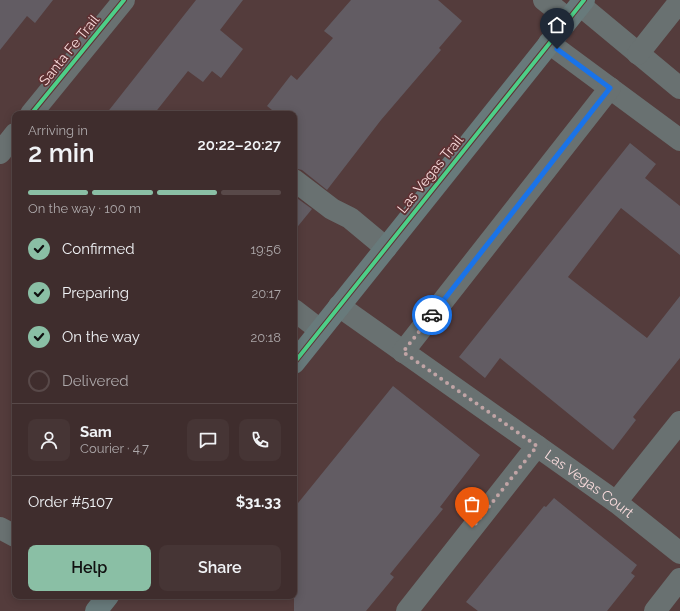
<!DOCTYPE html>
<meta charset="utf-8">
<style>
:root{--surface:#3f2d2d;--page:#463535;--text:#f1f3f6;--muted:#ada8aa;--line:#584949;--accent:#8abfa5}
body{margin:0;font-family:Raleway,sans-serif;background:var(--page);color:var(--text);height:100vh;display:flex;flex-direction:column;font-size:15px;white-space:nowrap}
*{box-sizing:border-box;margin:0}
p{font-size:13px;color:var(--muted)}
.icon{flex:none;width:22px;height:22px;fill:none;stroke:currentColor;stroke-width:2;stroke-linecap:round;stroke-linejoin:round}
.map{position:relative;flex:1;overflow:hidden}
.details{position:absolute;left:12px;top:111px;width:285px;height:488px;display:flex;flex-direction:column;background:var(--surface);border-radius:8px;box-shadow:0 2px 10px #0003,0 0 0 1px var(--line)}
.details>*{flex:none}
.pin{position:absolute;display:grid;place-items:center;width:34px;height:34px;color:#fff;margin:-41px -17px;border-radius:50% 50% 50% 0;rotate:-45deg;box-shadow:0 0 4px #0007}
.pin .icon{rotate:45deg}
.courier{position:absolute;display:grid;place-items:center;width:40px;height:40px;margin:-20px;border:3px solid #1a73e8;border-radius:50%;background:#fff;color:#222;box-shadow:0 1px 5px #0007}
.headline em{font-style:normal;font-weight:600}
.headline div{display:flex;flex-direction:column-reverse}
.headline{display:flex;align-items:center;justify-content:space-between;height:68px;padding:0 16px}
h1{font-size:26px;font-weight:600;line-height:30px}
.bar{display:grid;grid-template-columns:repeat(4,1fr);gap:6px 4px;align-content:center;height:48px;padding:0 16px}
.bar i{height:5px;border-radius:3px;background:var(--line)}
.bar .selected{background:var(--accent)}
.bar p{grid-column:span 4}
.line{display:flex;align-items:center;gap:10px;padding:0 16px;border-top:1px solid var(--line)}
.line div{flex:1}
.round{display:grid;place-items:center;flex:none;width:42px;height:42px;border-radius:8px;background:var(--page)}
ol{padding:0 16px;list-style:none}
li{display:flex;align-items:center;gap:12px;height:44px}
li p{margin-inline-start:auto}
li .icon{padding:4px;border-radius:50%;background:var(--accent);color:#111;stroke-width:4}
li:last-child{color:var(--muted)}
li i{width:22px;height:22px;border:2px solid var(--line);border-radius:50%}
.button{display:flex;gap:8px;margin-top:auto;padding:8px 16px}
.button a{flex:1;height:46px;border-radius:8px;background:var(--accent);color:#111;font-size:16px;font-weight:600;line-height:46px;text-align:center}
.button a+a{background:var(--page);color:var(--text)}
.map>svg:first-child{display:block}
</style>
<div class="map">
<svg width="680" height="611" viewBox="0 0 680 611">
<rect width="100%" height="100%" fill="#543c3c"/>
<g fill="#625c63">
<path d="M 0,0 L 53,0 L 35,23 L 27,16 L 0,50 Z"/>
<path d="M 196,0 L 243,0 L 220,30 L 243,49 L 221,78 L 212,71 L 203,82 L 188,71 L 154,114 L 106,114 Z"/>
<path d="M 351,0 L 438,0 L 462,21 L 439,48 L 441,50 L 381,120 L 327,190 L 302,170 L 294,168 L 294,114 L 277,114 L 267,106 L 291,75 L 297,80 L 333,38 L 324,31 Z"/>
<path d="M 630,143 L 656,164 L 645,178 L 680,206 L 680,255 L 621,208 L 568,277 L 647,338 L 680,296 L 680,358 L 633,417 L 636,420 L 613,450 L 500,358 L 485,378 L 459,357 Z"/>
<path d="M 294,196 L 312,209 L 294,231 Z"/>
<path d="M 393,386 L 480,455 L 440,507 L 443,509 L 390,574 L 394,577 L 366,611 L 294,611 L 294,508 Z"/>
<path d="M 554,498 L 637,565 L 631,573 L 635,576 L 607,611 L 478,611 L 466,602 L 544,506 L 546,507 Z"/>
</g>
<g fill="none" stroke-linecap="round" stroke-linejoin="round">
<g stroke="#697171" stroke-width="22">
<path d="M 544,0 L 568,19"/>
<path d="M 580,5 L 680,88"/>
<path d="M 549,43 L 680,140"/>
<path d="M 638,54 L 680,1"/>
<path d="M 31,114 L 124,0"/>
<path d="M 0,153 L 15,134"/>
<path d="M 294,180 L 332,209 L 350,218 L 386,248"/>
<path id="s1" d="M 339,306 L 616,502 L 680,553"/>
<path d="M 294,310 L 320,330"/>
<path d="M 403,352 L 610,88"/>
<path d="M 616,502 L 680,422"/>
<path d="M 0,528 L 15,536"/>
<path d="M 407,611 L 537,446"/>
<path d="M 655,611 L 680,579"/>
</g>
<g stroke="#687a7b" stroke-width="22">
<path d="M 294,363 L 584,0"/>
<path d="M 96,611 L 108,596"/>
</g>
<g stroke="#5e3133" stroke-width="6">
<g id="cycleway">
<path d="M 31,114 L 124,0"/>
<path d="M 294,363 L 584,0"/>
</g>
</g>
<use href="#cycleway" stroke="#4dcf88" stroke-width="4"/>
</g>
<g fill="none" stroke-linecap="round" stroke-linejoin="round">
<path stroke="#c0a4a5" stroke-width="4" stroke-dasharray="0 7.2" d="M 432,315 L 403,352 L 537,446 L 472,528"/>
<path stroke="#1a73e8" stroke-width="5" d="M 432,315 L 610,88 L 557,49"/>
</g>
<g text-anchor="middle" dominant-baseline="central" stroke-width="3.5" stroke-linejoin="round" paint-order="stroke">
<g font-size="14" fill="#fadcdd" stroke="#5e3133">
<text transform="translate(69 50) rotate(-51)">Santa Fe Trail</text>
<text transform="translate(430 174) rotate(-51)">Las Vegas Trail</text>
<text stroke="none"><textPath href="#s1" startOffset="307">Las Vegas Court</textPath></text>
</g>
</g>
</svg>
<div class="pin" style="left:472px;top:528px;background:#ea580c"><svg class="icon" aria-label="bag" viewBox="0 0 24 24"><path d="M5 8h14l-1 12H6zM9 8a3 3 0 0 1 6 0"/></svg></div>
<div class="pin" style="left:557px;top:49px;background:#1f2937"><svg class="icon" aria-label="home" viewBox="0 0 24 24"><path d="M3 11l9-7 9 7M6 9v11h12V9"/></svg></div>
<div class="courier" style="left:432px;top:315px"><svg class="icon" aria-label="car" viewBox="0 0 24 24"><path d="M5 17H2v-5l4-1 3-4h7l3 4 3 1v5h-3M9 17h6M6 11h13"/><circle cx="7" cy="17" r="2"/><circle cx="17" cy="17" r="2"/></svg></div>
<section class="details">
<div class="headline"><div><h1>2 min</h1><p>Arriving in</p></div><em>20:22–20:27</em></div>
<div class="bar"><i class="selected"></i><i class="selected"></i><i class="selected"></i><i></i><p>On the way · 100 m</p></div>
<ol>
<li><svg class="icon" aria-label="check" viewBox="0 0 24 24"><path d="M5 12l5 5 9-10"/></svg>Confirmed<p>19:56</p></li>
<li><svg class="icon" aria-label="check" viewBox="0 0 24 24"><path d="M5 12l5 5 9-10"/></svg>Preparing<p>20:17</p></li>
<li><svg class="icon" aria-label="check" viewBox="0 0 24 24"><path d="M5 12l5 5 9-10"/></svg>On the way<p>20:18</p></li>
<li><i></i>Delivered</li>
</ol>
<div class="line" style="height:72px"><a class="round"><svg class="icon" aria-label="person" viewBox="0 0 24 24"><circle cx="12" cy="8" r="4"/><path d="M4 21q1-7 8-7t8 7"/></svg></a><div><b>Sam</b><p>Courier · 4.7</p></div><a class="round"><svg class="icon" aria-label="chat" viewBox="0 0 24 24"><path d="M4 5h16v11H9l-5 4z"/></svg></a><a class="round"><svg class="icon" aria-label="phone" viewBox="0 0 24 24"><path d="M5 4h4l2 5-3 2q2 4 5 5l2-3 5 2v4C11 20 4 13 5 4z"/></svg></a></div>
<div class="line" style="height:52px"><div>Order #5107</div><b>$31.33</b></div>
<div class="button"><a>Help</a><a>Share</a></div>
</section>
</div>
